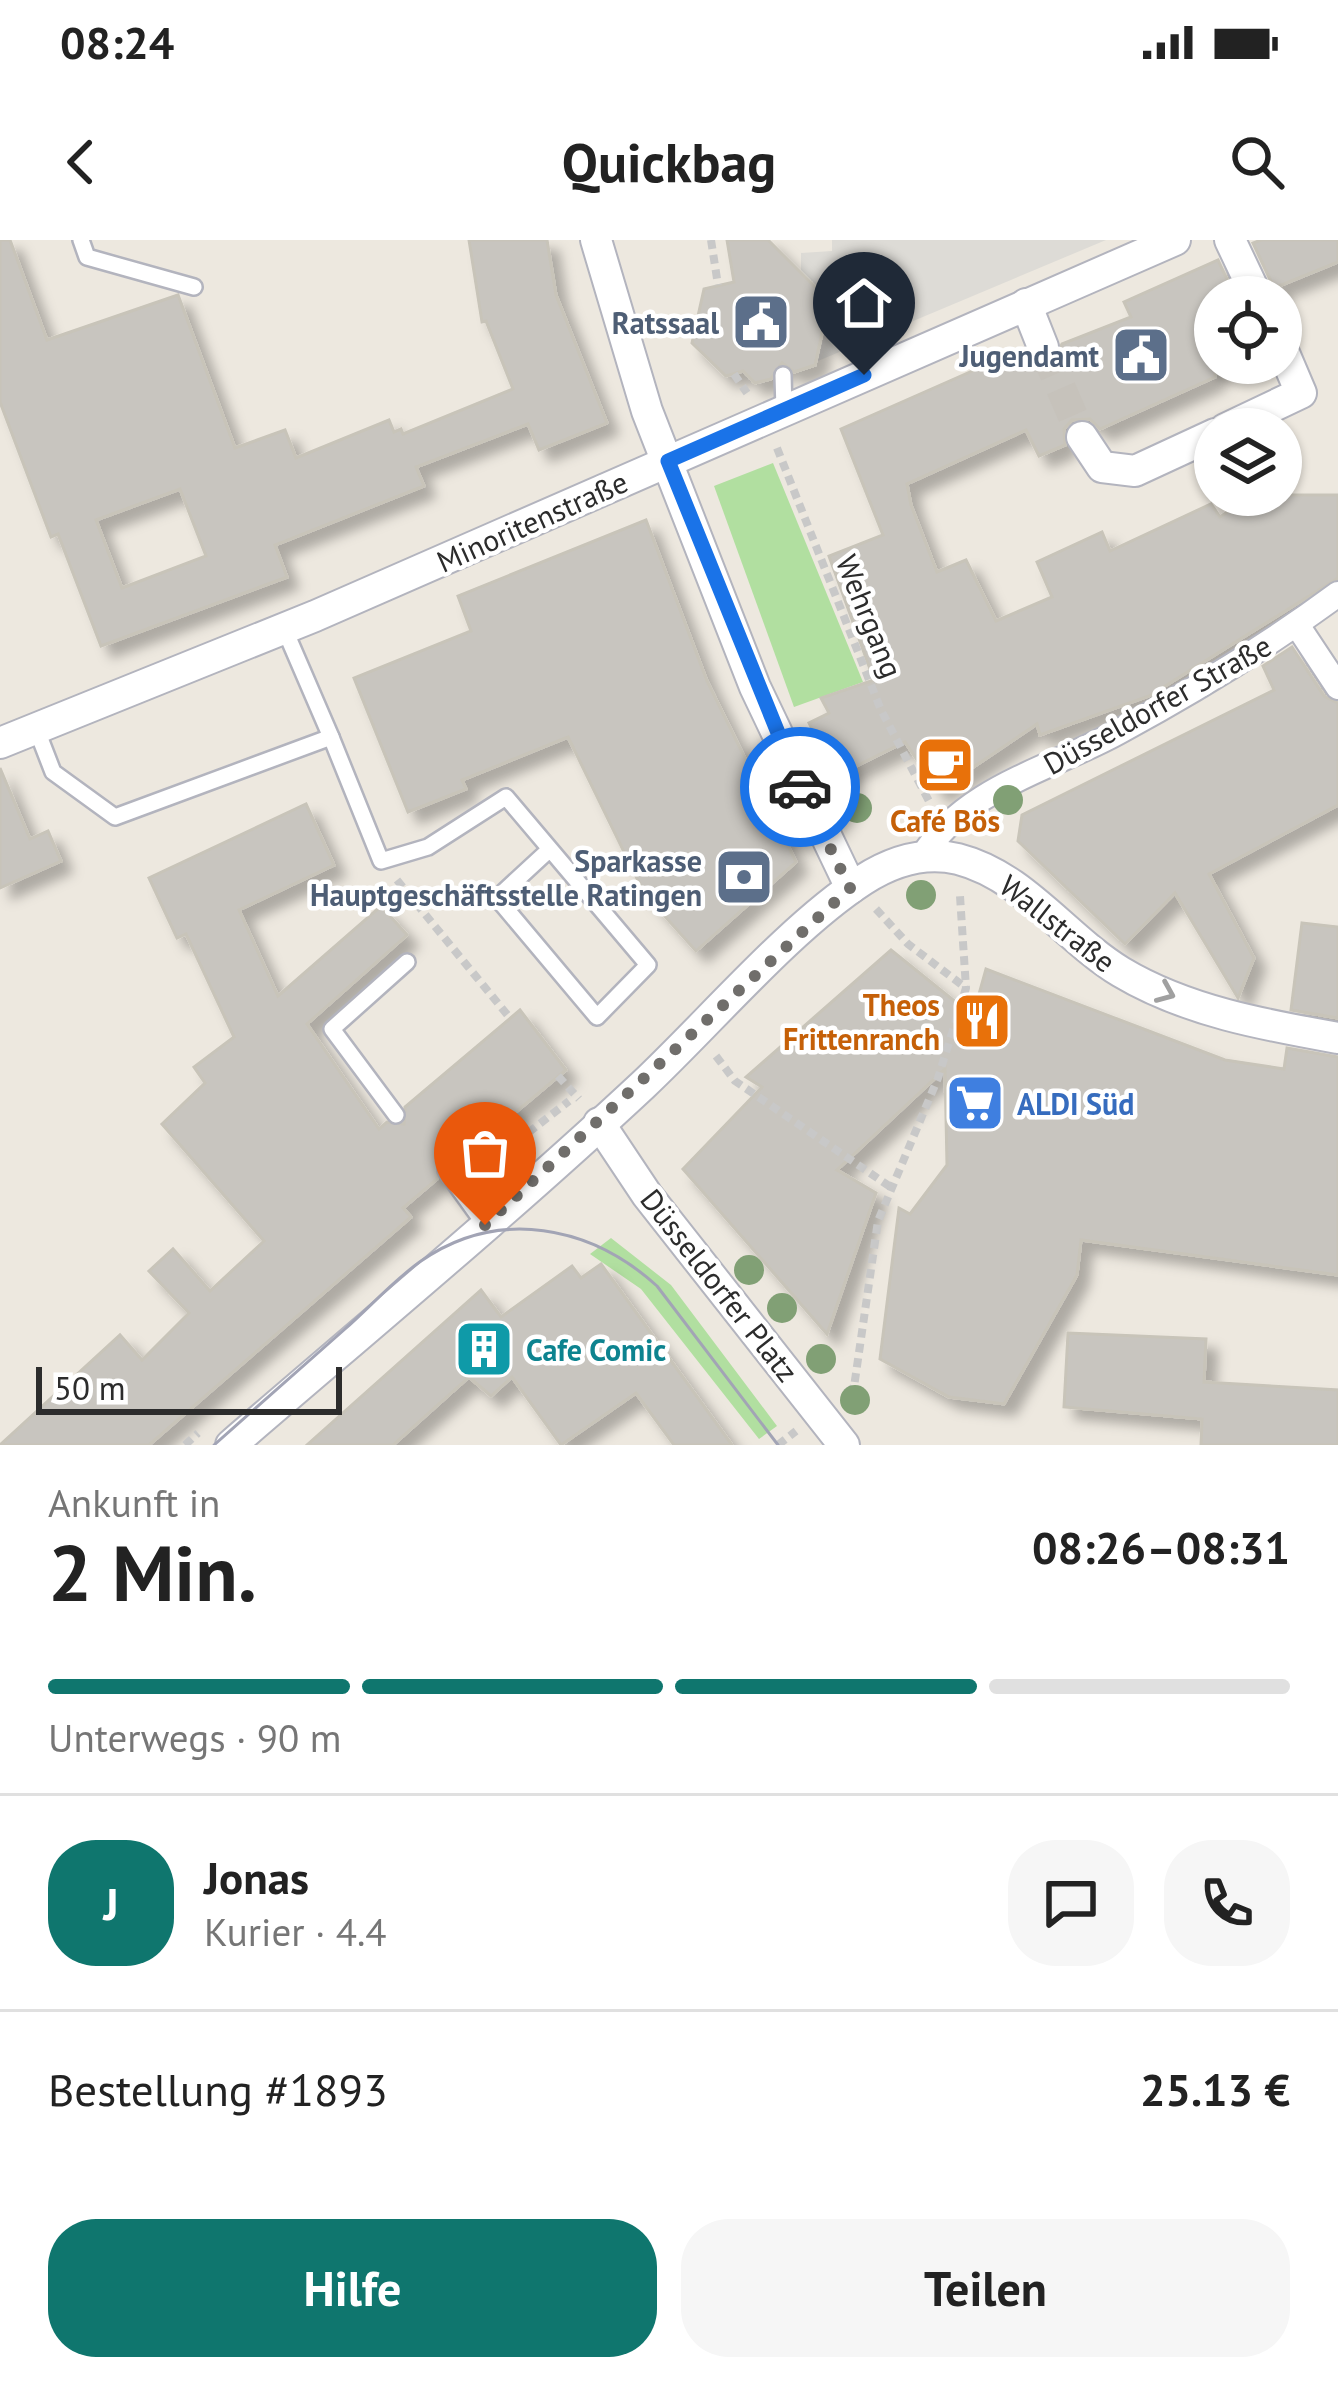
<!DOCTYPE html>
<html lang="de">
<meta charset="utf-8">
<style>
:root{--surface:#fff;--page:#f6f6f6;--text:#222;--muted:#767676;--line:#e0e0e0;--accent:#0f766e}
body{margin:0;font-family:"PT Sans",sans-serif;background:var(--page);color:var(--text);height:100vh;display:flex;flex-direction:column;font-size:45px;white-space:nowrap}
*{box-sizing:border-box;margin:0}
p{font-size:39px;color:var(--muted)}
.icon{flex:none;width:66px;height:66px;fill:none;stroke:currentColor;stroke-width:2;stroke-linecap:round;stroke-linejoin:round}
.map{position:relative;height:1205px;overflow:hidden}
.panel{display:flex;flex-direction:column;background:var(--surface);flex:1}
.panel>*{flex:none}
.buttons{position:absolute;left:1194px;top:36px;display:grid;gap:24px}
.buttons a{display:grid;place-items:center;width:108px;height:108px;border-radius:50%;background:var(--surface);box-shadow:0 3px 9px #0004;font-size:60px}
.scale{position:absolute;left:36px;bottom:30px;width:306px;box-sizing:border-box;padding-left:12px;border:6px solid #2c2c2c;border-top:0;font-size:33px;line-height:42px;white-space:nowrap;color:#2c2c2c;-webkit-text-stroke:9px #fff;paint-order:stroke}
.pin{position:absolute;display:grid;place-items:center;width:102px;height:102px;color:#fff;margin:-123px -51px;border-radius:50% 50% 50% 0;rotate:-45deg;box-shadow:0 0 12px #0007}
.pin .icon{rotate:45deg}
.courier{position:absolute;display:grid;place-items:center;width:120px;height:120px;margin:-60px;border:9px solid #1a73e8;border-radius:50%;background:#fff;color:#222;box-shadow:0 3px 15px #0007}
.head em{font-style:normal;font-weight:700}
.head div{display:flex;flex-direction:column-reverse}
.head{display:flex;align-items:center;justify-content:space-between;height:204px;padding:0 48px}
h1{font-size:78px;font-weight:700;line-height:90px}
.bar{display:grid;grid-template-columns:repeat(4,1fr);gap:18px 12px;align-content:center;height:144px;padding:0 48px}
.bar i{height:15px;border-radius:9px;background:var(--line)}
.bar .on{background:var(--accent)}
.bar p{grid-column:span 4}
.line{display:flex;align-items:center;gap:30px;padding:0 48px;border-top:3px solid var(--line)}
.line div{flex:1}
.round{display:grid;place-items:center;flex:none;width:126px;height:126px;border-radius:48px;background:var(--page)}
.action{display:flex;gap:24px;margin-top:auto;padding:24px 48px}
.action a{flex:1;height:138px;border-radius:48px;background:var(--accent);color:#fff;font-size:48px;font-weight:700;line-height:138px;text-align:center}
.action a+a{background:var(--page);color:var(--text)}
.status{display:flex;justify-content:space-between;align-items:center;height:84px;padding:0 60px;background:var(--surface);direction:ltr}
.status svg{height:33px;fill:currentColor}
header{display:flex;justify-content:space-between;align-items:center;height:156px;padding:0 48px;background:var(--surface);font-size:54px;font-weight:700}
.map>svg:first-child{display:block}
</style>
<div class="status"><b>08:24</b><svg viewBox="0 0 49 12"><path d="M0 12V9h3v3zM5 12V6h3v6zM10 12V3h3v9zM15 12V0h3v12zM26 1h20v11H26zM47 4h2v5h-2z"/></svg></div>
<header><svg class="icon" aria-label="back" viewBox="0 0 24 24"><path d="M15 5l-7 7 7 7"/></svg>Quickbag<svg class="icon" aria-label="search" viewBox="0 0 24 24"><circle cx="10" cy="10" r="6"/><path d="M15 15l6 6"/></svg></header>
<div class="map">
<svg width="1338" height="1205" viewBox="0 0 1338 1205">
<defs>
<filter id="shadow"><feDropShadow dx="11" dy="11" stdDeviation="6" flood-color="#0004"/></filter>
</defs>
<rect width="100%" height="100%" fill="#ede8df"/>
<g fill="#b1dfa0">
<path d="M 773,223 L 863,442 L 794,467 L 714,246 Z"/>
<path d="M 611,998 L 671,1045 L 777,1186 L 759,1199 L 641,1049 L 590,1014 Z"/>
</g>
<path fill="#dddbd6" d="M 832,0 L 1106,0 L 818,121 L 832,61 L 801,30 L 801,13 L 832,11 Z"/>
<g fill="#c8c5bf" stroke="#c8c4b9" stroke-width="3" fill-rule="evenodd" filter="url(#shadow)">
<path d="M 0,0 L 10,0 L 47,100 L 178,55 L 235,208 L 285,190 L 296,218 L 389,180 L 394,192 L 401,189 L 403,194 L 513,149 L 486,81 L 482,82 L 469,0 L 547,0 L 556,55 L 607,183 L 539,210 L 528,184 L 416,227 L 424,246 L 275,305 L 287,337 L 101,406 L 58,294 L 51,297 L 0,162 ZM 180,249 L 206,316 L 122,348 L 96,280 Z"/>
<path d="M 727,0 L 768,0 L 829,61 L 815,125 L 794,132 L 782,123 L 771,139 L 755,143 L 743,131 L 726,136 L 692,103 L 704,49 L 734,42 Z"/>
<path d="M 1261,0 L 1338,0 L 1338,22 L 1274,48 L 1253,3 Z"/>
<path d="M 1218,20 L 1235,57 L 1215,57 L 1215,137 L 1100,189 L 1090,179 L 1072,180 L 1064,189 L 1065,205 L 1039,216 L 1026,190 L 907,244 L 911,265 L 937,332 L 966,320 L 996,381 L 1052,357 L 1037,322 L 1102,292 L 1110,311 L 1211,264 L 1220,277 L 1252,255 L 1338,255 L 1338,338 L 1149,456 L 1040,495 L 1037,484 L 938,551 L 905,502 L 836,536 L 809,483 L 829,473 L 821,458 L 874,440 L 829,316 L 883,295 L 841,189 L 1022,109 L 1032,123 L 1051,125 L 1062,104 L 1131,77 L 1124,62 Z"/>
<path d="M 646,280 L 707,441 L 796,622 L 696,711 L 644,653 L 568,497 L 462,540 L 466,549 L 408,572 L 354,438 L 471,391 L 458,356 Z"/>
<path d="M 1292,407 L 1324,456 L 1338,463 L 1338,565 L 1209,634 L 1254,718 L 1238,758 L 1175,653 L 1125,704 L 1018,601 L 1022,575 L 1274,450 L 1263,426 Z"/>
<path d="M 0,528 L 30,599 L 48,591 L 61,621 L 0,648 Z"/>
<path d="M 306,564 L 334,625 L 239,670 L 278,756 L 381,666 L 407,695 L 307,784 L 379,889 L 387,882 L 404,884 L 405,867 L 520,770 L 566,830 L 455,923 L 438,922 L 437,939 L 403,968 L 411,977 L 149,1205 L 0,1205 L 120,1095 L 142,1120 L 189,1073 L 149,1031 L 173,1009 L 210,1051 L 264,1001 L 162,884 L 205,843 L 194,827 L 234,797 L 186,694 L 177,698 L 149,638 Z"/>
<path d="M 1302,683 L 1338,687 L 1338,778 L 1291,770 Z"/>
<path d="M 891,710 L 973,776 L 986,729 L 1225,820 L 1284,829 L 1287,808 L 1338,817 L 1338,1035 L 1081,1000 L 1077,1035 L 1004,1164 L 949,1157 L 880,1119 L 899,968 L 910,974 L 947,925 L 945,829 L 837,930 L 876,953 L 827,1094 L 683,929 L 762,847 L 746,837 Z"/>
<path d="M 601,1024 L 732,1205 L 674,1205 L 636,1153 L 561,1205 L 512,1137 L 491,1156 L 469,1137 L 393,1205 L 307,1205 L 481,1050 L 501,1077 L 572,1026 L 581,1038 Z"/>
<path d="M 1068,1093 L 1206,1099 L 1204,1142 L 1338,1150 L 1338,1205 L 1201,1205 L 1202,1179 L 1064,1167 Z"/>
</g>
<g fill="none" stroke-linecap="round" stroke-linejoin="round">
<path stroke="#c6c2bb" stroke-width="30" stroke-dasharray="30 15" stroke-linecap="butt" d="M 1043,107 L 1082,197"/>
<g stroke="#b3b4be" stroke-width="20">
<g id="service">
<path d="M 81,0 L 87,17 L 194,47"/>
<path d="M 783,135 L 784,170"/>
<path d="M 36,488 L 53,532 L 115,577 L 331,497 L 284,388"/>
<path d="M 331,497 L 381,621 L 428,607 L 506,557 L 550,609 L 497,658 L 597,777 L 648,725 L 550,609"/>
<path d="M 396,875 L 332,789 L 407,722"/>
<path d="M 446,931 L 485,985"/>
</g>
</g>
<g stroke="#b3b4be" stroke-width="28">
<g id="pedestrian">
<path d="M 1297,385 L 1338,447"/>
<path d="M 923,616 C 965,547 1052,529 1120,491 C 1196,450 1269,405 1338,354"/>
</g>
</g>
<g stroke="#b3b4be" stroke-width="34">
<g id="minor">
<path d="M 596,0 L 647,171 L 755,447 L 851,648"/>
<path d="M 1230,0 L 1257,57"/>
<path d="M 1026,64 L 1043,107"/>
<path d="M 1225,189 L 1301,153 L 1281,106"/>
<path d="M 1082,197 L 1102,227 L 1135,231 L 1215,194"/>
<path d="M 0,503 L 315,376 L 1175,0"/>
<path d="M 599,883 L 647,955 L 844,1205"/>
<path d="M 231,1205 C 369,1086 510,969 643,845 C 709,783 789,688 863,640 C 891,622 924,611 958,619 C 1024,636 1065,698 1121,732 C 1186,771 1265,785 1338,798"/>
</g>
</g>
<g stroke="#c8c8c8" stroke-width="8" stroke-dasharray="9 6" stroke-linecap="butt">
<path d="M 711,0 L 718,45"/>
<path d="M 734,134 L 747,153"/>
<path d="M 777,208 L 881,470 L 930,563"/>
<path d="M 397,640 L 510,778"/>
<path d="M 876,669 L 908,704 L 966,748"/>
<path d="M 716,816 L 735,841 L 892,948"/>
<path d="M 558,836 L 579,859"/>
<path d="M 486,935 L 515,903 L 569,861"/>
<path d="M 846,1153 L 854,1147 L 878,981 L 938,838 L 966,748 L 960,656"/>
<path d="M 185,1205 L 198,1193"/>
<path d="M 778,1205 L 796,1191"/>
</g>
<use href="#service" stroke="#fff" stroke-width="15"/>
<use href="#pedestrian" stroke="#fff" stroke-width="24"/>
<use href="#minor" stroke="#fff" stroke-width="30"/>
<path stroke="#a2a4b5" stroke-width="3" d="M 214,1205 C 258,1166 302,1127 345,1089 C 370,1067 394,1040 421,1021 C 499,967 591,986 657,1046 L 778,1205"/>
</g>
<g fill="#81a075">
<circle cx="1008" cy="560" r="15"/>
<circle cx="857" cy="568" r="15"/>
<circle cx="921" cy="655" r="15"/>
<circle cx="749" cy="1030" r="15"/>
<circle cx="782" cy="1068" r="15"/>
<circle cx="821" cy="1119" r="15"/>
<circle cx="855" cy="1160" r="15"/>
</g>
<defs><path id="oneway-chevron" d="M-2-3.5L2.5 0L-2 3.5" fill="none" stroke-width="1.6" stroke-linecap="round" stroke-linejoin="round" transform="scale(3)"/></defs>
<use stroke="#a0a0a0" href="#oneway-chevron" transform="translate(1166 753) rotate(23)"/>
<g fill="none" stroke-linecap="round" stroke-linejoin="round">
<path stroke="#706e6b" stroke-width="12" stroke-dasharray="0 21.6" d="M 485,985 L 850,648 L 800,547"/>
<path stroke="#1a73e8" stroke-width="15" d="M 800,547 L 668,221 L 864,135"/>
</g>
<defs>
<g id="civic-square" transform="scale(3)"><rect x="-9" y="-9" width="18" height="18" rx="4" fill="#5c6f8a" stroke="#fff"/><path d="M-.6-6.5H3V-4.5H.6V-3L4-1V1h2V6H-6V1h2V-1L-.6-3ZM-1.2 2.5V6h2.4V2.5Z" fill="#fff"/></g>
<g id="cafe-square" transform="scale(3)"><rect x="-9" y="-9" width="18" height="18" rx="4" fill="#e8710a" stroke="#fff"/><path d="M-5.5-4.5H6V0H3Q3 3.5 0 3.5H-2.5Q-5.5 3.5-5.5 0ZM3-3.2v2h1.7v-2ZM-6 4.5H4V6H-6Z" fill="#fff"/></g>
<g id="bank-square" transform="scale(3)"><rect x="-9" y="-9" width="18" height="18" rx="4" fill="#5c6f8a" stroke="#fff"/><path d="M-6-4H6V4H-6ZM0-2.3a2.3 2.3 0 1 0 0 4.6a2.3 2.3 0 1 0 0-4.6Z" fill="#fff"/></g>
<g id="restaurant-square" transform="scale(3)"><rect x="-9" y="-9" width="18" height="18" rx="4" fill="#e8710a" stroke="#fff"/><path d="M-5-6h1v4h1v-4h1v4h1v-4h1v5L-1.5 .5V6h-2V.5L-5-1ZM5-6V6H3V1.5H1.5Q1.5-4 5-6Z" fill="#fff"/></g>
<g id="supermarket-square" transform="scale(3)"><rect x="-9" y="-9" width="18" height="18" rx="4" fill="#3f7fe0" stroke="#fff"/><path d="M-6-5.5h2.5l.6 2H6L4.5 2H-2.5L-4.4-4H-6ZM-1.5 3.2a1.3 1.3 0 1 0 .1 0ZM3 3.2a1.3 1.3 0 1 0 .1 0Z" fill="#fff"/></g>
<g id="building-square" transform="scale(3)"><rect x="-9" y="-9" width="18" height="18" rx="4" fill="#0f9aa8" stroke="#fff"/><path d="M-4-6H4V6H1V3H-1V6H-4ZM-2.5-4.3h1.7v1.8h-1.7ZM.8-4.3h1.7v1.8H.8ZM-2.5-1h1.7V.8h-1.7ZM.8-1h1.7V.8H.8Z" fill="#fff"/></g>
</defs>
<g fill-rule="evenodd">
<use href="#civic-square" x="761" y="82"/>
<use href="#civic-square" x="1141" y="115"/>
<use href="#cafe-square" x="945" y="525"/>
<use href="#bank-square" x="744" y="637"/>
<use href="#restaurant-square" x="982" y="781"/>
<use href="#supermarket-square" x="975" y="863"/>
<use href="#building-square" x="484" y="1109"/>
</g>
<g text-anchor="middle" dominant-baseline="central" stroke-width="9" stroke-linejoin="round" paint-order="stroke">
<g font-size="30" font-weight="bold" fill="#4e5e75" stroke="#fff" text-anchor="end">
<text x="719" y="82">Ratssaal</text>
<text x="1099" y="115">Jugendamt</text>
<text x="702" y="620">Sparkasse<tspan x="702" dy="34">Hauptgeschäftsstelle Ratingen</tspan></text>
</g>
<g font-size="30" fill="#2c2c2c" stroke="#fff">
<text transform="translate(532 281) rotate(-24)">Minoritenstraße</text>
<text transform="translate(870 376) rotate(68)">Wehrgang</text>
<text transform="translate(1157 464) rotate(-29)">Düsseldorfer Straße</text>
<text transform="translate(1058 683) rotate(38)">Wallstraße</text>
<text transform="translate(720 1045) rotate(52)">Düsseldorfer Platz</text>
</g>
<g font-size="30" font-weight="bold" fill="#c56008" stroke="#fff">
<text x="945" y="580">Café Bös</text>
<text x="940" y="764" text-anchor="end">Theos<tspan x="940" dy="34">Frittenranch</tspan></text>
</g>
<g font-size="30" font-weight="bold" fill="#366cbe" stroke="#fff" text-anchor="start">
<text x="1017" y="863">ALDI Süd</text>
</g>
<g font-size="30" font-weight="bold" fill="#0d838f" stroke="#fff" text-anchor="start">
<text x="526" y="1109">Cafe Comic</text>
</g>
</g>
</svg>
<div class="buttons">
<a><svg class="icon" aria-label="locate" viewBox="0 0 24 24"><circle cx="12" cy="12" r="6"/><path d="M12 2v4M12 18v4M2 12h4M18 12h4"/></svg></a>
<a><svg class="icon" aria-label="layers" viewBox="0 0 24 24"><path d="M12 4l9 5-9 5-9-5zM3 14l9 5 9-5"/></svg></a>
</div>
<div class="scale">50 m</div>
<div class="pin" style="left:485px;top:985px;background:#ea580c"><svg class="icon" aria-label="bag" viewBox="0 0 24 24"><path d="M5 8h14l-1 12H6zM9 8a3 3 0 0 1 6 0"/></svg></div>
<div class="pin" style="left:864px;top:135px;background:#1f2937"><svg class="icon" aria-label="home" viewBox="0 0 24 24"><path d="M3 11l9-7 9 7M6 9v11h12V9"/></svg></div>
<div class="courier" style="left:800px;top:547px"><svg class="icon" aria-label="car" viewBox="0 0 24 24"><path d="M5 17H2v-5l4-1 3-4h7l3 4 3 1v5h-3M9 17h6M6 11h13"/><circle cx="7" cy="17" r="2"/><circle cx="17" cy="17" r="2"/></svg></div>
</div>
<section class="panel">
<div class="head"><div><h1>2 Min.</h1><p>Ankunft in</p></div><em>08:26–08:31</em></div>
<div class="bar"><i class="on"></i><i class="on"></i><i class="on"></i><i></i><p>Unterwegs · 90 m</p></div>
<div class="line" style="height:216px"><b class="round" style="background:var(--accent);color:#fff">J</b><div><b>Jonas</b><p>Kurier · 4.4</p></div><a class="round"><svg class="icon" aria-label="chat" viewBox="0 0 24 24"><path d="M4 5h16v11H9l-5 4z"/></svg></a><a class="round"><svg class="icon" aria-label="phone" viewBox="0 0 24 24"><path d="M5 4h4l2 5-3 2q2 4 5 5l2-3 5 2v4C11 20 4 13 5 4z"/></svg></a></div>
<div class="line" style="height:156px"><div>Bestellung #1893</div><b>25.13 €</b></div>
<div class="action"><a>Hilfe</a><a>Teilen</a></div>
</section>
